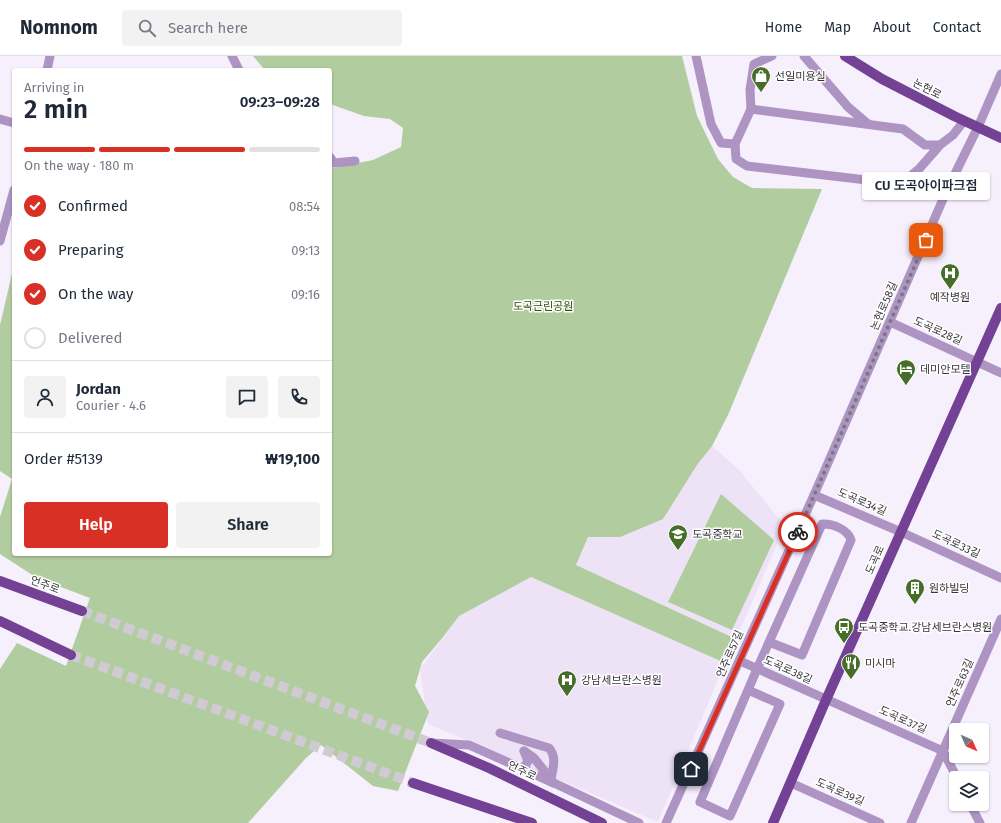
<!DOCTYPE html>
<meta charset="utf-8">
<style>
:root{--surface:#fff;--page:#f2f2f3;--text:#1f2937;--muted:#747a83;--line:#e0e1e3;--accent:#d93025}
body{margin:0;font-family:"Fira Sans","Noto Sans KR",sans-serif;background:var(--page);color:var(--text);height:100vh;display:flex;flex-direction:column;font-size:15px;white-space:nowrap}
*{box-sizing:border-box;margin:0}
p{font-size:13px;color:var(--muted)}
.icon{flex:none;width:22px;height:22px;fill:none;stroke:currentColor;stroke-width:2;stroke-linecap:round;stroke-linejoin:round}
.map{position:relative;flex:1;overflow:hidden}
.details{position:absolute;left:12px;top:12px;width:320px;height:488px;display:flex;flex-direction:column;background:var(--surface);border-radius:4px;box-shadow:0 1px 3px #0004}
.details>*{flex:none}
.needle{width:26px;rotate:135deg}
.fabs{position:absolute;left:949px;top:667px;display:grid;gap:8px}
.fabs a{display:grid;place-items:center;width:40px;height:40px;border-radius:4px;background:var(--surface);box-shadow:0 1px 3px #0004;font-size:20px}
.pin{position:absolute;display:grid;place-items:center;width:34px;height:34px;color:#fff;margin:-17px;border-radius:8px;box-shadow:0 2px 6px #0006}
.courier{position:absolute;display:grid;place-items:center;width:40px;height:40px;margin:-20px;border:3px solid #d93025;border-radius:50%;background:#fff;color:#222;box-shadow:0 1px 5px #0007}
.bubble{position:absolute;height:28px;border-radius:4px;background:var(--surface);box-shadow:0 1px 3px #0004;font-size:13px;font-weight:600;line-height:28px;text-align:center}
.head em{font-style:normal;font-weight:600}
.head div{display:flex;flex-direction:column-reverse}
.head{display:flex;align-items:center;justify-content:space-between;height:68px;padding:0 12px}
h1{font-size:26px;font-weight:600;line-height:30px}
.bar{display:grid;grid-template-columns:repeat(4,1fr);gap:6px 4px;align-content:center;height:48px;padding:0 12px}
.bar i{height:5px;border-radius:3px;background:var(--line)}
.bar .on{background:var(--accent)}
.bar p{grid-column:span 4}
.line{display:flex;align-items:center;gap:10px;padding:0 12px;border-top:1px solid var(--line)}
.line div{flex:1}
.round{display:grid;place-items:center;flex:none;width:42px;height:42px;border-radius:4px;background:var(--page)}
ol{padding:0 12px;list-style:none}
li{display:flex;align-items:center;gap:12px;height:44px}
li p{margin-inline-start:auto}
li .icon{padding:4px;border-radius:50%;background:var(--accent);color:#fff;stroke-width:4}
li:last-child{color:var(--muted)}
li i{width:22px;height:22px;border:2px solid var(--line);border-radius:50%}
.primary-button{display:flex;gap:8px;margin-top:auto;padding:8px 12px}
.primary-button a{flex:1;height:46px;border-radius:4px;background:var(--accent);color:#fff;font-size:16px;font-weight:600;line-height:46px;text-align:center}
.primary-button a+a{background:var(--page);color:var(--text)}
header{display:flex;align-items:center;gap:24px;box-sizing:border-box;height:56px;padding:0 20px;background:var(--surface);border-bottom:1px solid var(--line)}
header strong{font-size:19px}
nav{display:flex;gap:22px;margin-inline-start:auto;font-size:14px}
.search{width:280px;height:36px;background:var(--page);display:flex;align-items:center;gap:10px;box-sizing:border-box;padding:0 14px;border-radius:4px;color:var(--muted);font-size:15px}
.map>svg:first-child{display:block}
</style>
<header>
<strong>Nomnom</strong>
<div class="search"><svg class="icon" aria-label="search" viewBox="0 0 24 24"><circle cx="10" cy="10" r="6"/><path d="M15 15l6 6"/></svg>Search here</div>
<nav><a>Home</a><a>Map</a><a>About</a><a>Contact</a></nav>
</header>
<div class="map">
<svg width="1001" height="767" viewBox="0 0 1001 767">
<rect width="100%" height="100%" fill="#f6effc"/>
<g fill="#ede2f6">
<path d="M 712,390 L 739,414 L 785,470 L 736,583 L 576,509 L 588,481 L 620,481 L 697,409 Z"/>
<path d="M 531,521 L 725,607 L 658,766 L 428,668 L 420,613 L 459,560 Z"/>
</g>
<g fill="#b1cc9f">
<path d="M 253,0 L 682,0 L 697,60 L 718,103 L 733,121 L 752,132 L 822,133 L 728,359 L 712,390 L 697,409 L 663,463 L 620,481 L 588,481 L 576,509 L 736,583 L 725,607 L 531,521 L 459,560 L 443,581 L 422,606 L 415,630 L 429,656 L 398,735 L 373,730 L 321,689 L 306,702 L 248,767 L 0,767 L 0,613 L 17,587 L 66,610 L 90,542 L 37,522 L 0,498 L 0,461 L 12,423 L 0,415 L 0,269 L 14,209 L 14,498 L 330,498 L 330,110 L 334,112 L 373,104 L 401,91 L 403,72 L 390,63 L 364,60 L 330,48 L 330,14 L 265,14 Z"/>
<path d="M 721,438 L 774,484 L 732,574 L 668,546 Z"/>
</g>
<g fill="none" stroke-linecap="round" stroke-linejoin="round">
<g stroke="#d0cad5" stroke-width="10" stroke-dasharray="10 5" stroke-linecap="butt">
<path d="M 82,555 L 431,687"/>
<path d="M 71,599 L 413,727"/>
</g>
<g stroke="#ad94c2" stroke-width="9">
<path d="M 232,0 L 239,14"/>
<path d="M 696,0 L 711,68 L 721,87 L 735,88"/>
<path d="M 804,0 L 848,51 L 868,68"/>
<path d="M 47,14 L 50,0"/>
<path d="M 751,53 L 750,34 L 754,8 L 772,0"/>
<path d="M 0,63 L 14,67"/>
<path d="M 940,89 L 919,113 L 901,128 L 747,110 L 736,103 L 735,88 L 751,53 L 903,73 L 925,89 L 940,89 L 953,79 L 964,65"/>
<path d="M 330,101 L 334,107 L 355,105"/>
<path d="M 0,185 L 14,134"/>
<path d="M 890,266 L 1001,317"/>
<path d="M 814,439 L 901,476 L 1001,522"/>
<path d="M 740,605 L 943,695 L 957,722"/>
<path d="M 748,634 L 780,648 L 730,760 L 700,746 L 757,613 L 822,468 C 833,467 848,474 851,484 L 802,599 L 769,586"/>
<path d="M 500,677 L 549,692 C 557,701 553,712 551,723"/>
<path d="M 432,687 L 469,689 L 523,713 L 528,705 L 524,695"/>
<path d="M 524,695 L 534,702 L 554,727 L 639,767"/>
<path d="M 523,713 L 553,727"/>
<path d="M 791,727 L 880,767"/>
<path d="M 970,748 L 980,767"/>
<path d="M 666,767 L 814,439 L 947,134 L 978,71 L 1001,18"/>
<path d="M 911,767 L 1001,563"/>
</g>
<g stroke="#734295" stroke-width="10">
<path d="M 845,0 L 882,23 L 954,60 L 1001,82"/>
<path d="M 0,525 L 82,555"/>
<path d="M 0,565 L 71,599"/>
<path d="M 431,687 L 489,712 L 602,767"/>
<path d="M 413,727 L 532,767"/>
<path d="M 773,767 L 826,644 L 1001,252"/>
</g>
</g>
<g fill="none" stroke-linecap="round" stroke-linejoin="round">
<path stroke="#7b777f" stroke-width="4" stroke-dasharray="0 7.2" d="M 798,476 L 926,184"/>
<path stroke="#d93025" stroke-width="5" d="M 691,713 L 798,476"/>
</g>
<defs>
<g id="shop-pin" transform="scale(1)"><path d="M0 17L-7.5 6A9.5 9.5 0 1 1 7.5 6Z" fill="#476e28" stroke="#fff"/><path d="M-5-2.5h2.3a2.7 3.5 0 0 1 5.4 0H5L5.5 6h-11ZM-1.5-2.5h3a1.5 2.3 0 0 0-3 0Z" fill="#fff"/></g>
<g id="hospital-pin" transform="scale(1)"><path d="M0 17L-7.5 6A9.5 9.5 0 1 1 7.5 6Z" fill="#476e28" stroke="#fff"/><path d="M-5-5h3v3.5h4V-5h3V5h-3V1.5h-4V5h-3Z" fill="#fff"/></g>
<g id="hotel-pin" transform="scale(1)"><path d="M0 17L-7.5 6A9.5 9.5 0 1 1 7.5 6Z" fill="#476e28" stroke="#fff"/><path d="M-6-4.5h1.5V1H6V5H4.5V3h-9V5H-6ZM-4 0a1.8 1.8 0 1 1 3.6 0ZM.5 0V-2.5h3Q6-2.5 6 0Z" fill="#fff"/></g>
<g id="school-pin" transform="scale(1)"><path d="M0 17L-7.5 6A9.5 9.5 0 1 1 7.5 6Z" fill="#476e28" stroke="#fff"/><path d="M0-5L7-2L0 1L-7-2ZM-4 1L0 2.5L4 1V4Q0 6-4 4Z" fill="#fff"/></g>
<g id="building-pin" transform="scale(1)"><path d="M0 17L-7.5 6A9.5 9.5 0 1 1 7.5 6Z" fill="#476e28" stroke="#fff"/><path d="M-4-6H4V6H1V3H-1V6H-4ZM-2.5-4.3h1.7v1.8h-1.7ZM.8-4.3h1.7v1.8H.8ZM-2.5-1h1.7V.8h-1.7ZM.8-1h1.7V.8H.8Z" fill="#fff"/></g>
<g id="bus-pin" transform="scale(1)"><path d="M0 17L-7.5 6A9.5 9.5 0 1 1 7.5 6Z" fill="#476e28" stroke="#fff"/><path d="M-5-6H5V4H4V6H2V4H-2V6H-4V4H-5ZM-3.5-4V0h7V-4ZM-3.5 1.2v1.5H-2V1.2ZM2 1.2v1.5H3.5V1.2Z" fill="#fff"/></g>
<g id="restaurant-pin" transform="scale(1)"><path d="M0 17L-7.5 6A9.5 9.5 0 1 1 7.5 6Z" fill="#476e28" stroke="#fff"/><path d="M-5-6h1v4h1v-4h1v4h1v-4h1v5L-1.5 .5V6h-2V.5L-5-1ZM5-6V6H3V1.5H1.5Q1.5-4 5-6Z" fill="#fff"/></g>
</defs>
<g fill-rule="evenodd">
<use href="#shop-pin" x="761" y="20"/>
<use href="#hospital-pin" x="950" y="217"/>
<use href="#hotel-pin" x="906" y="313"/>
<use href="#school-pin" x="678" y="478"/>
<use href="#building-pin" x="915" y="532"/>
<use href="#bus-pin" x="844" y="571"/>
<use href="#restaurant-pin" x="851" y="607"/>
<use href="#hospital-pin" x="567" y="624"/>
</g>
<g text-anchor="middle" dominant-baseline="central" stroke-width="3" stroke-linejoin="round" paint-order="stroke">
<g font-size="11" fill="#39363b" stroke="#fff" text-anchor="start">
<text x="775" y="20">선일미용실</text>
<text x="950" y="241" text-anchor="middle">예작병원</text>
<text x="920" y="313">데미안모텔</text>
<text x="692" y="478">도곡중학교</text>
<text x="929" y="532">원하빌딩</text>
<text x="858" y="571">도곡중학교.강남세브란스병원</text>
<text x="865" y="607">미시마</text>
<text x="581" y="624">강남세브란스병원</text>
</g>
<g font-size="11" fill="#39363b" stroke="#fff">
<text transform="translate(927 33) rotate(27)">논현로</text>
<text transform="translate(884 250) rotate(-67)">논현로58길</text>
<text transform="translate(938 275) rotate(24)">도곡로28길</text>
<text transform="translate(862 446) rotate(23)">도곡로34길</text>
<text transform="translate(956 488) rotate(25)">도곡로33길</text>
<text transform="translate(875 504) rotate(-66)">도곡로</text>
<text transform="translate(45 529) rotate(20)">언주로</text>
<text transform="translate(730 598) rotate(-66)">언주로57길</text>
<text transform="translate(788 614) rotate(24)">도곡로38길</text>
<text transform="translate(960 627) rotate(-66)">언주로63길</text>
<text transform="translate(903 664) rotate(24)">도곡로37길</text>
<text transform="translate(522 715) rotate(26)">언주로</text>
<text transform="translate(840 736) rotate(24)">도곡로39길</text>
</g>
<g font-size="11" fill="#2d5007" stroke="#fff">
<text x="543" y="250">도곡근린공원</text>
</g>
</g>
</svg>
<div class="fabs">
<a><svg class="needle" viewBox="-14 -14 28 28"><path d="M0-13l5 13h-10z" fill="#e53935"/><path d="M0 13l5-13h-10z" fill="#747a83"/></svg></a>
<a><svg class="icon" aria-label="layers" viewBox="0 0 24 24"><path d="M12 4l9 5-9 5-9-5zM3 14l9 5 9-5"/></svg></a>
</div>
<div class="pin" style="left:926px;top:184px;background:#ea580c"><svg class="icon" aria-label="bag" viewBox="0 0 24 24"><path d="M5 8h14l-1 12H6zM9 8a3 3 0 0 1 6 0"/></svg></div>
<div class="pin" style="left:691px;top:713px;background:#1f2937"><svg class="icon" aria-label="home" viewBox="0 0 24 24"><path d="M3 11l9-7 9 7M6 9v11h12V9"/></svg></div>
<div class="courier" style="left:798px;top:476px"><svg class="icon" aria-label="bike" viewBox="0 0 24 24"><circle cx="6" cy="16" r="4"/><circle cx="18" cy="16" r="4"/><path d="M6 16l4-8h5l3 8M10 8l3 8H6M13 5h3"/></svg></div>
<div class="bubble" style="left:862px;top:116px;width:128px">CU 도곡아이파크점</div>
<section class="details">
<div class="head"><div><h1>2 min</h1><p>Arriving in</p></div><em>09:23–09:28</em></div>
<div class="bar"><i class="on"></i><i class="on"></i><i class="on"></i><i></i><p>On the way · 180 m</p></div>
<ol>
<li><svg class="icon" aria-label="check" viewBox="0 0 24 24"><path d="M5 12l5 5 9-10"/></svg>Confirmed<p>08:54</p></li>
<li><svg class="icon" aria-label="check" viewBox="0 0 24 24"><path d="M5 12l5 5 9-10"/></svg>Preparing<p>09:13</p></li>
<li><svg class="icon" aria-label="check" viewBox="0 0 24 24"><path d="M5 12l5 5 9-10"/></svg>On the way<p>09:16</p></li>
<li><i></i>Delivered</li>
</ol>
<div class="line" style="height:72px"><a class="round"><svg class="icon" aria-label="person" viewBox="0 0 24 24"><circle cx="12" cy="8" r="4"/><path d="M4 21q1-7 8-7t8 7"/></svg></a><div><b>Jordan</b><p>Courier · 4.6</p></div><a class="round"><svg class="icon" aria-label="chat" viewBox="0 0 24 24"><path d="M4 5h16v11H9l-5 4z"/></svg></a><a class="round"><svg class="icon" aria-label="phone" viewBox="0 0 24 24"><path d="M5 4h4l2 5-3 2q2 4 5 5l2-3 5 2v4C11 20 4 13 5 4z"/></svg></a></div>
<div class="line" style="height:52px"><div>Order #5139</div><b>₩19,100</b></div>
<div class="primary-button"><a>Help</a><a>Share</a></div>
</section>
</div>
